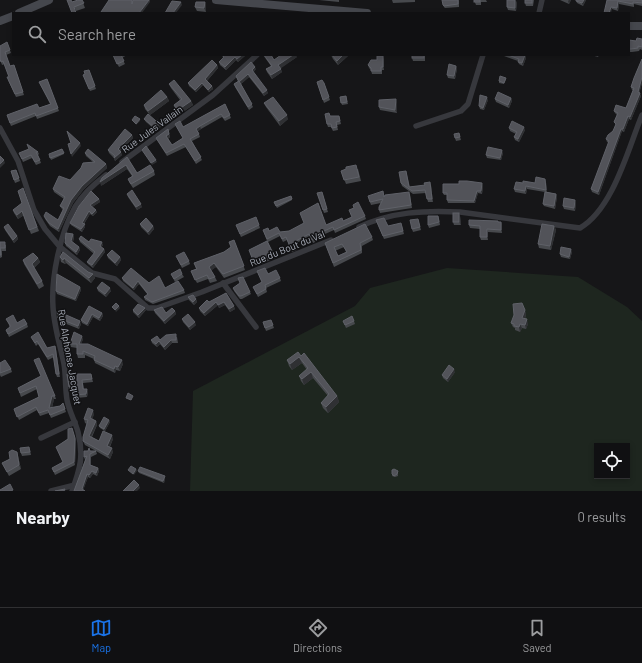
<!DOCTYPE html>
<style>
body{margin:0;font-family:Barlow,sans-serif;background:#19191b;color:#f1f3f6}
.controls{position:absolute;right:12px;bottom:12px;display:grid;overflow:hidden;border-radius:0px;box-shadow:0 2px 6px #0003}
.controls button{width:36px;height:36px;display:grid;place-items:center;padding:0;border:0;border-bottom:1px solid #303032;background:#101012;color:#f1f3f6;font:20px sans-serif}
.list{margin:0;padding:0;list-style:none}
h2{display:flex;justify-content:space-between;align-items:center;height:52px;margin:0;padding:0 16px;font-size:17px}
h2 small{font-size:13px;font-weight:400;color:#9c9d9f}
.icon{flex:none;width:22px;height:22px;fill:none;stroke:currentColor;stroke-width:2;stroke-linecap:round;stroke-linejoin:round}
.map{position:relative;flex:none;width:642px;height:491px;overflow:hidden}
.search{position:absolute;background:#101012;box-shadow:0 2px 6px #0003;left:12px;right:12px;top:12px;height:44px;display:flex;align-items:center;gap:10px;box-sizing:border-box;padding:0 14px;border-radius:0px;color:#9c9d9f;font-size:15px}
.sheet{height:116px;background:#101012}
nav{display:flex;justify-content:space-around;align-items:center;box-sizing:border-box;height:56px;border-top:1px solid #303032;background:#101012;font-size:11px;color:#9c9d9f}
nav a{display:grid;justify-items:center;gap:2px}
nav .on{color:#1a73e8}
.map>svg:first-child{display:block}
.green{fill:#1e261f;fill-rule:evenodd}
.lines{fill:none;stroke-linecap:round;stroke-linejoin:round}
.minor{stroke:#37383d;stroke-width:5.5}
.secondary{stroke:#45474d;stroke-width:8}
.wall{fill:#47494d;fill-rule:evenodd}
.shaded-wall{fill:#2f3033}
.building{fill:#525359;stroke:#5f6168;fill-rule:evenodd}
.labels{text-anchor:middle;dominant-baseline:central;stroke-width:3;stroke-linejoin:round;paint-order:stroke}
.street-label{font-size:10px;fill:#a8adb8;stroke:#111113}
</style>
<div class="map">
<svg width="642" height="491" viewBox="0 0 642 491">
<rect width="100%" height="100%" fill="#161618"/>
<path class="green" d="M447,268L578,277L627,307L642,321V491H190L193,391L355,306L370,288ZM597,446H627V476H597Z"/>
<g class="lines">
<g class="minor">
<polyline points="539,13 542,0"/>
<polyline points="416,126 461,111 468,104 483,55"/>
<polyline points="0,128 18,161 34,210 45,229 60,247 92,273 115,279 148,308 157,308 202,292 331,240"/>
<polyline points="122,162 213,95 257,55"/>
<path d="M359,227C391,212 424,210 460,212L580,228C613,209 628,149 642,115"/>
<polyline points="223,283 256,327"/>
<polyline points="41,438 75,422"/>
<polyline points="51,491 75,485"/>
<path d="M72,491C80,469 84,456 78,432C75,421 69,411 67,400C65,388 66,376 64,364C60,345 54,326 53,307C51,278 60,233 75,207C83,194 94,184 106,175"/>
</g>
<g class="secondary">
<polyline points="216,0 367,13"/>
<polyline points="19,13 49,0"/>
<polyline points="0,21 13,16"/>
<polyline points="629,26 642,26"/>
</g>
</g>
<g class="wall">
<polygon points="82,0 85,8 76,11 72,2"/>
<polygon points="319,0 339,0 339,2"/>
<polygon points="392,0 415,0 415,2 393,3"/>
<polygon points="459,0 459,7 445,8 444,7 443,5"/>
<polygon points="474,0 486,0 487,2 481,2 481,5 476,5"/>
<polygon points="525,0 534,0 533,6 526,6 525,3"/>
<polygon points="560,0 571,0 569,4"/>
<polygon points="576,0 586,0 583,6 577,3"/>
<polygon points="607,0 642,0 642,6 634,4 634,7 619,4 618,11 612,9"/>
<polygon points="205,2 206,7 206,12 197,11 195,7"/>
<polygon points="517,2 516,11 508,10 507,7"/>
<polygon points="642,39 642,50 640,49 639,51 632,52 629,52 629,40 636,41"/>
<polygon points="7,42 11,53 6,55 10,66 14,65 24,95 16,97 8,80 9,77 5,64 2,65 0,59"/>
<polygon points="113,55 127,55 122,58 125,64 119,67"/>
<polygon points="222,55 246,55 238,62 236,60 226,70 220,65 219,62 223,58"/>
<polygon points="263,55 271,55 274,60 297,57 280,68 282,72 272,79 267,72 266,69 271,66"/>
<polygon points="331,55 349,55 338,65 333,59"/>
<polygon points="425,55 425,61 413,61 412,58"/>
<polygon points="504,55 525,55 526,58 523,66 519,64 518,61 504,56"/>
<polygon points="591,55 599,55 598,57"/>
<polygon points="384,59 384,70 382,70 382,74 372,74 371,70 369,68 368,65 377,60"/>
<polygon points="642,59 642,83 639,93 641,96 631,120 629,119 624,132 622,131 599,195 592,192 591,189 609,143 607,142 606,139 613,131 616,125 614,122 617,115 615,113 614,111 626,108 633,90 632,90 631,87"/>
<polygon points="217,65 218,68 207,81 212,86 213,89 209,92 203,85 196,92 189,86 188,83"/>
<polygon points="456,66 457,69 455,79 448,78 447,75"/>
<polygon points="256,69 253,72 268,93 264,96 249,77 241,84 253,107 249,110 235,87 234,84 238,81 236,76"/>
<polygon points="89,70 96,89 90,91 83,75 85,74"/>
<polygon points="47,79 59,111 37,119 36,116 11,126 7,115 39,108 50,104 39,82"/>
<polygon points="506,79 504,84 499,83 499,81"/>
<polygon points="317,82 324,83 330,100 324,103"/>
<polygon points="169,84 191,101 193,105 177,116 175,114 173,110 175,108 174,105 180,100 171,88"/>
<polygon points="346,96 348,104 342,105 340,97"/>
<polygon points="167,97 169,101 150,115 145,109 144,105"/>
<polygon points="511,98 512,101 509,108 496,102 495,99"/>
<polygon points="488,100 484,110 480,109 479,106"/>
<polygon points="397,102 397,113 380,110 379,107"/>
<polygon points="264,103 288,119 280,126 266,107"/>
<polygon points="225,104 231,118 225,121 222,117 201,129 198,131 200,137 192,141 202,160 196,164 186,147 167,156 157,140 156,138 168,129 170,137 168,139 172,145 183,138 175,124 183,127"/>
<polygon points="331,116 339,116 341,124 337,125 338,130 333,131 331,127 328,127 327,124"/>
<polygon points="144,119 156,121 162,126 152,133 153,128 146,122"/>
<polygon points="509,128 525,130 519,142 515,140 514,137 516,134 510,131"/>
<polygon points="459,133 461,140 456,141 455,138"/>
<polygon points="132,135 133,138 120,151 122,155 115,161 114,158 109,153 108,150"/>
<polygon points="62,149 64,154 51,160 49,154"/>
<polygon points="38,152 39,154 38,155 41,163 36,165 32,158 23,162 19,153"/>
<polygon points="85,153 106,164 107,168 84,189 73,203 59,232 50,226 45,219 44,216 58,220 63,210 62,209 60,206 64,199 54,192 53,189 70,180 93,162 86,156"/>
<polygon points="503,153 501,160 487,158 486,155"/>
<polygon points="127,157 137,173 154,171 155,175 133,188 129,182 128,179 132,176 127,169 101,186"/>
<polygon points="346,169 358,169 361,181 346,184 341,171"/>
<polygon points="16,170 20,181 15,183 11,171"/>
<polygon points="406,171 410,187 431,185 433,202 428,202 426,193 413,194 402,186 401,183"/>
<polygon points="545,179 546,182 547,192 556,194 557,197 555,209 544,206 543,204 545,192 527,189 526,194 515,192 514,189 523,183 535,183"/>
<polygon points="483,186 482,194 478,193 475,203 448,203 447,200 447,195 444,195 443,193"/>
<polygon points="23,188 39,231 31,234 24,215 18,219 14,213 13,210 22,203"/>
<polygon points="322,192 328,212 324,213 317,193"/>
<polygon points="127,194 142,207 137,210 128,197"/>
<polygon points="410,194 412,208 380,213 379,210 381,203 371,205 370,202 384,197"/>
<polygon points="291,196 292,200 277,208 274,202"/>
<polygon points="99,199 100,202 92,207 97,212 93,216 90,214 84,224 85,227 82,232 71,225 70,223"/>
<polygon points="576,203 575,211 564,209 563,206"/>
<polygon points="365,216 366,219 335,233 334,230 316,238 317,241 313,243 310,236 295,244 297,250 292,252 287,240 283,242 280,236 268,242 275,258 256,266 249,250 267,241 263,230 280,232 289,231 326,225"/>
<polygon points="438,216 439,219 440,225 429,228 428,225"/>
<polygon points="460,216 461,225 454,225 453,222"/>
<polygon points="418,219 421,230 413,232 412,229"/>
<polygon points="376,220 388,226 402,226 404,234 384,239"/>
<polygon points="498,221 498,222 501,222 502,225 502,233 488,232 488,240 481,240 480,237 480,229 470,228 469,225"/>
<polygon points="140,224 153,226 154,229 149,235 141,227"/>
<polygon points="236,225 259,225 260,228 241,237"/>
<polygon points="554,226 556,230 551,250 539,248 538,244"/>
<polygon points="4,227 17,236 18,239 14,243 5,230"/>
<polygon points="73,234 74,237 73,242 79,247 80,250 77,255 66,246 65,243"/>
<path d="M372,237L373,240L362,246V253L334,267L325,243ZM344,247L346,252L338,256L335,251Z"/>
<polygon points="79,239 103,245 101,247 104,249 105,252 93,268 88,264 87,262 94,254 80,242"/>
<polygon points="234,240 245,270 224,278 216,267 211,270 215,277 217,281 210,283 208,279 197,283 191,271 196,269 194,263 224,252 231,247"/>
<polygon points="0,242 6,245 6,251 2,251 2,257 0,258"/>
<polygon points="63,252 88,272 93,274 95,278 91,283 66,263 65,264 61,262 60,257"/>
<polygon points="572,252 570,259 561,257 560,254"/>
<polygon points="107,255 120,257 121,260 117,266 108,258"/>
<polygon points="176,256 189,261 190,264 182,268"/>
<polygon points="38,258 40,262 34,268 42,281 44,286 39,289 24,264 23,260"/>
<polygon points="257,271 280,278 281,281 266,288 267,292 258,297 253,287 262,282"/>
<polygon points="171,274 182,274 184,277 175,282"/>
<polygon points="122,278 165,288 184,290 185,293 153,304 145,300 144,297 148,295 139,284 134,290 123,281"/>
<polygon points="240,283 250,292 251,294 242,299 240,299 234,291 233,288"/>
<polygon points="80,287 81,290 76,301 57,294 56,291"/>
<polygon points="97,288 111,291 106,297 98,291"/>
<polygon points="226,293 235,309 230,312 225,305 219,308 218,305 205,316 200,311 199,308"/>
<polygon points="188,297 196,299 197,302 194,305 189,300"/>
<polygon points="522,303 526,314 525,319 528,324 526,329 522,328 520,332 515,330 515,328 513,327 511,323"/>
<polygon points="89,306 102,313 103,316 100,321 93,317 88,326 82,323 81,320"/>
<polygon points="133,310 146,310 139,318 133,312"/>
<polygon points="154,310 166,313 175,311 176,314 165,324 155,313"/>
<polygon points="58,318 81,324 79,329 59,321"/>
<polygon points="6,319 17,323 27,324 28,327 9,337 6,330 10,327"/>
<polygon points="182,319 196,325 190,330 183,322"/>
<polygon points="271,320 274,328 266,331 265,328"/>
<polygon points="343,321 354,321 355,324 346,328"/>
<polygon points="65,332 70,356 66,357 65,354"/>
<polygon points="31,337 47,348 55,346 56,349 60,377 57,377 56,374 54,357 48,360 38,344 36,346"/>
<polygon points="177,337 178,343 172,343 165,350 160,344 157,347 152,343 151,340 160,340"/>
<polygon points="83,339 81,344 123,364 120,371 116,370 115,373 95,363 94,359 85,355 85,358 78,358 77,354 77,348 71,347 70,344"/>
<polygon points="301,356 337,396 339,402 328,413 323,408 321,403 328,396 313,378 304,385 301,381 299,376 307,370 302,363 292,370 289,366 287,360"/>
<polygon points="0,363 11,369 12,372 1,377 0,375"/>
<polygon points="455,372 448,382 443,378 442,375"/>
<polygon points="91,374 93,382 83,383 84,389 88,392 87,397 76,398 75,395 76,389 70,390 69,387 74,377 75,381 77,381"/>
<polygon points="41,376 55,396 56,399 54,399 52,408 60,406 63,403 66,412 51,418 49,413 40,416 37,410 19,420 14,409 39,397 37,389 21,397 18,388"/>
<polygon points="94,414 92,419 96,421 97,425 92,437 99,441 113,439 110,447 113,452 110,459 96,451 97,454 91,457 91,465 98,468 99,471 97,476 93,474 90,478 88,477 83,490 74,491 85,460 84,457 90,451 96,451 85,445 83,441 87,424 85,423 84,419"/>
<polygon points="110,422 105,431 100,428 99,426"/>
<polygon points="72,428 76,441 75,465 55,475 52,468 63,462 56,447 68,439"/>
<polygon points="30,450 31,455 22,456 21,453"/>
<polygon points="17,452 18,456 21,469 9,476 2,463 10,459"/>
<polygon points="138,471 165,479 164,483 139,473"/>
<polygon points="398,472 398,476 395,477 392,476 392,474"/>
</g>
<g class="shaded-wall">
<polygon points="149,0 150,0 150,2 142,13 139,13"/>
<polygon points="515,0 517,2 516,11 515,8"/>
<polygon points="569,0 571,0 569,4 568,1"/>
<polygon points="584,0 586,0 583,6 582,3"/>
<polygon points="618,1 619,4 618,11 617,8"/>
<polygon points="181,2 182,5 176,13 173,13"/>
<polygon points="205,2 206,7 206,12 204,8"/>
<polygon points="611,7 612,9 611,13 609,13"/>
<polygon points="242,55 246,55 238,62 237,59"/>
<polygon points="293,55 296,55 297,57 280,69 278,65"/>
<polygon points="343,55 349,55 338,65 337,61"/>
<polygon points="525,55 526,58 523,66 522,63"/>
<polygon points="383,56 384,59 384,70 383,67"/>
<polygon points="235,57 236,60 226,70 225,67"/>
<polygon points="217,65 218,68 206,82 205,79"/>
<polygon points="456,66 457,69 455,79 454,76"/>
<polygon points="255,67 256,69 253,73 252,70"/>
<polygon points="281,69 282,72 272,79 271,75"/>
<polygon points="248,74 249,77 240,85 239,82"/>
<polygon points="642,77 642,83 639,95 640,93 641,96 631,120 630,117"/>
<polygon points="202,83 203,85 196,92 195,90"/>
<polygon points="212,86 213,89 209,92 208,90"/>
<polygon points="267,90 268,93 264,96 263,93"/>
<polygon points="167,97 169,101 150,115 148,111"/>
<polygon points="487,97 488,100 484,110 483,108"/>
<polygon points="511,98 512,101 509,108 508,105"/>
<polygon points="396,99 397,102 397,113 395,110"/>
<polygon points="191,101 193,105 177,116 175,112"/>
<polygon points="287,115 288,119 280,126 279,121"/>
<polygon points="628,116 629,119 624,132 623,129"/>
<polygon points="140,119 140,121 136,125 136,124"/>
<polygon points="161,123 162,126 152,133 151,130"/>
<polygon points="200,126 201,129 197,132 196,129"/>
<polygon points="524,127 525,130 519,142 518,139"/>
<polygon points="621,129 622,131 599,195 598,192"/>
<polygon points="169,134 170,137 167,139 166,136"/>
<polygon points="132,135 133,138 119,152 118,149"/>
<polygon points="80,143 81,146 72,157 71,154"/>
<polygon points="502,150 503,153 501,160 500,158"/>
<polygon points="121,152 122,155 115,161 114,158"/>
<polygon points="4,160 5,163 0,168 0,164"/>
<polygon points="156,160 157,162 152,165 151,163"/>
<polygon points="106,164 107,168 84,189 73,203 59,232 58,229 71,200 82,186"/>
<polygon points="126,165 127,169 101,186 100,182"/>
<polygon points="545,179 546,182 547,193 546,190"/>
<polygon points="430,182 431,185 433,202 432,199"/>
<polygon points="482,183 483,186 482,194 481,191"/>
<polygon points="526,186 527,189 526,194 525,191"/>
<polygon points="477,191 478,193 475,203 474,201"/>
<polygon points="556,194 557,197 555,209 554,206"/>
<polygon points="99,199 100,202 91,208 90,205"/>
<polygon points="575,200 576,203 575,211 574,208"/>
<polygon points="141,204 142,207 137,210 136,207"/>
<polygon points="96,210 97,212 93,216 92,214"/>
<polygon points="22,211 24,215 18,219 17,215"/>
<polygon points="89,211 90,214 83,225 82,223"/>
<polygon points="459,213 460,216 461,225 459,222"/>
<polygon points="501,222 502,225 502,233 501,230"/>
<polygon points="85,224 85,227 82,232 81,229"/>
<polygon points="153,226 154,229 149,235 148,232"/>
<polygon points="554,226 556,230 551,250 550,246"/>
<polygon points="487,229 488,232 488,240 487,237"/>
<polygon points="73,234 74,237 72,244 71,241"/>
<polygon points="17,236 18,239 14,243 13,240"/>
<polygon points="102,242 103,245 101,248 100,246"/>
<polygon points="79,247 80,250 77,255 76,252"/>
<polygon points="104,249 105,252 93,268 92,265"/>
<polygon points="571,249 572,252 570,259 569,257"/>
<polygon points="120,257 121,260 117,266 115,263"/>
<polygon points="38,258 40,262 33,268 32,264"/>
<polygon points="64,258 66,263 65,264 63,260"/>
<polygon points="214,263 216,267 211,271 209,267"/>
<polygon points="93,274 95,278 91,283 89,278"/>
<polygon points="138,281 139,284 134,290 133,288"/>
<polygon points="80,287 81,290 76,301 75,299"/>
<polygon points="110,288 111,291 106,297 105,294"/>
<polygon points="196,299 197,302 194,305 193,302"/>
<polygon points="216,302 218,305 205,316 204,313"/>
<polygon points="224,302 225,305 219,308 218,305"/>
<polygon points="119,306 120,308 116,312 115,310"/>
<polygon points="234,306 235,309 230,312 229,309"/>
<polygon points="145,308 146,310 139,318 138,315"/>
<polygon points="525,310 526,314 524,322 522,318"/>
<polygon points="175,311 176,314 165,324 164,321"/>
<polygon points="102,313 103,316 100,321 99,318"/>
<polygon points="92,314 93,317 88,326 87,324"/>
<polygon points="527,319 528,324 526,329 525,325"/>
<polygon points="80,321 81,324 79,329 78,326"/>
<polygon points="195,322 196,325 190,330 189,327"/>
<polygon points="520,324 522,328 520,332 519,327"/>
<polygon points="82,336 83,339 80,348 79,344"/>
<polygon points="171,340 172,343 165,350 164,347"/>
<polygon points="159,341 160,344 157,347 156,344"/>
<polygon points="55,346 56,349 60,377 59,374"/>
<polygon points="299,357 302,363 292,370 290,364"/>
<polygon points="122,360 123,364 120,371 118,367"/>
<polygon points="115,366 116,370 115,373 114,369"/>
<polygon points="454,369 455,372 448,382 447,379"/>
<polygon points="311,372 313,378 304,385 302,379"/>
<polygon points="87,389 88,392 87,397 86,394"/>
<polygon points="52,396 54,399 51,412 49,408"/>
<polygon points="337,396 339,402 328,413 326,407"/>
<polygon points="93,410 94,414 92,421 90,418"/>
<polygon points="109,420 110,422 105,431 104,429"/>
<polygon points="96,421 97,425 90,439 89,436"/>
<polygon points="72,428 76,441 75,465 74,462"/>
<polygon points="112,435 113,439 108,450 107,446"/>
<polygon points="112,448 113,452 110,459 108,455"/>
<polygon points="17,452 18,456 21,469 19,465"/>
<polygon points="90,454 91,457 91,467 90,465"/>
<polygon points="98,468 99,471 97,476 96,473"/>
<polygon points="136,469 137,471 134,475 133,474"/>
<polygon points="92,471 93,474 90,478 89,475"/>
<polygon points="87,474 88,477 83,491 82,489"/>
<polygon points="165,476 165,479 164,483 163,481"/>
<polygon points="139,485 140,488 137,491 133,491"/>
</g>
<g class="building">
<polygon points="67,0 71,0 72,2 78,0 82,0 84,3 74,7 76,13 72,13"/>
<polygon points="109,0 132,0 132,4 133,0 149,0 139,13 107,13 106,12 105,13 103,13 101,12"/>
<polygon points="442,0 458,0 458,4 444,6 443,5"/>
<rect x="474" y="0" width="6" height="2"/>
<polygon points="507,0 515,0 515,8 507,7"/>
<rect x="525" y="0" width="7" height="3"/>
<polygon points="576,0 584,0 582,3 576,1"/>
<polygon points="607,0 642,0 642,3 633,2 633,4 618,1 617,8 611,7 609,13 604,13"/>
<polygon points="172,1 181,2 173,13 165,13"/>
<polygon points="196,2 205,2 204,8 195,7"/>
<polygon points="637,38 642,39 642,47 638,46 638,48 631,49 629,49 629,40 636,41"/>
<polygon points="7,42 10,50 5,52 10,66 14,65 23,92 15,94 7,77 9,77 3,61 1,62 0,59 0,46"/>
<polygon points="113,55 121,55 124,61 117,64"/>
<polygon points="222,55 242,55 237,59 235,57 225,67 219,62 224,57"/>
<polygon points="264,55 271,55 274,60 281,55 293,55 278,65 281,69 271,75 266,69 272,66"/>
<polygon points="332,55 343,55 337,61"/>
<rect x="412" y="55" width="12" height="3"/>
<polygon points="508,55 525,55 522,63 518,62 519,59"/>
<polygon points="377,56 383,56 383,67 381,67 381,71 371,71 371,68 368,65 371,60 377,60"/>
<polygon points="642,59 642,77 638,92 640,93 630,117 628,116 623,129 621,129 598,192 591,189 609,141 606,139 608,135 613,131 616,124 614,122 618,113 614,111 616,105 626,108 634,88 631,87 634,78"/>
<polygon points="212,60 217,65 205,79 212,86 208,90 202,83 195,90 188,83"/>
<polygon points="251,62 255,67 252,70 267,90 263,93 248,74 239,82 236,76"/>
<polygon points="449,64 456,66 454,76 447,75"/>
<polygon points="89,70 95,86 89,89 83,75 85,74 84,71"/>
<polygon points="500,76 506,78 504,83 499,81"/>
<polygon points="47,79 58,108 36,116 35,113 10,123 7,115 37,104 39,108 51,104 39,82"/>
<polygon points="174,80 191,101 175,112 173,110 176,108 174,105 182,99 169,84"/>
<polygon points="322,80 324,83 329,97 323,100 317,82"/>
<polygon points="239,81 252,104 248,107 234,84"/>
<polygon points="161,90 167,97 148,111 144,105"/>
<polygon points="498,92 511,98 508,105 495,99"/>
<polygon points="480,95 487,97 483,108 479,106"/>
<polygon points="346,96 347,102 341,103 340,97"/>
<polygon points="273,97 287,115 279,121 264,103"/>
<polygon points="396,99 395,110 379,107 379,100"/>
<polygon points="225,104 230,115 224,118 221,114 200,126 196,129 199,134 190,139 201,157 195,161 184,144 166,153 156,138 168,129 169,134 166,136 172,145 183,138 175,124 180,121 183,127"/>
<polygon points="329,113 330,116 339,116 340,121 336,122 337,127 332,128 331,124 327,124 325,114"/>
<polygon points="148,114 156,121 157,120 161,123 151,130 154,127 144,119"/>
<polygon points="135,116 140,119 136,124 132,120"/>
<polygon points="512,121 524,127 518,139 514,137 517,132 509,128"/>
<polygon points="125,129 132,135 118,149 121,152 114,158 115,156 108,150"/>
<polygon points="67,131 80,143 71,154 68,144 71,143"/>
<polygon points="459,133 460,137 455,138 454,134"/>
<polygon points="27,144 38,152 36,152 40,160 35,162 31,155 22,159 19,153 29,149"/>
<polygon points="146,146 156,160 151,163 142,150"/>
<polygon points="488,147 502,150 500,158 486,155"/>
<polygon points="62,149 64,153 50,158 49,154"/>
<polygon points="88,149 106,164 82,186 71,200 58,229 49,223 44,216 46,212 58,220 64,208 60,206 65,197 53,189 59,176 70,180 81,168 83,163 95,162 85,153"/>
<polygon points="0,156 4,160 0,164"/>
<polygon points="127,157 137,173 150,165 154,171 131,184 128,179 133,176 126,165 100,182 102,178"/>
<polygon points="356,165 359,177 344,180 341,171 346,169 346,167"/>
<polygon points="16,170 19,178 14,180 11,171"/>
<polygon points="406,171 409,187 425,185 424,183 430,182 432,199 427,199 425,190 412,191 401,183 399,172"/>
<polygon points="536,177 545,179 546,190 526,186 525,191 514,189 516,182 523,183 523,181 535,183"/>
<polygon points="459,181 467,181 482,183 481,191 477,191 474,201 447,200 447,193 443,193 443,184 459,184"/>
<polygon points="23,188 37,227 29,230 22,211 17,215 13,210 22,203 18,191"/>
<polygon points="132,190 141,204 136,207 127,194"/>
<polygon points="91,191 99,199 90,205 96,210 92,214 89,211 82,223 85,224 81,229 70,223 79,206"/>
<polygon points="383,191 384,197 385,195 409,192 411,205 379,210 379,207 383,199 370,202 368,196"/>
<polygon points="322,192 327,209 323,210 317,193"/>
<polygon points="545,192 556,194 554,206 543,204"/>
<polygon points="291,196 292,199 276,206 274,202"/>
<polygon points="564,198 575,200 574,208 563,206"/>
<polygon points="358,202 365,216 334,230 333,227 315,235 316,238 312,240 309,234 294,242 296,247 291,249 286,237 282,239 279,233 267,239 263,230 268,228 269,231 277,227 280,232 289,231 304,223 300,213 318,203 326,225 342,218 343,221 352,217 349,210 354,208 353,205"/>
<rect x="453" y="213" width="6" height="9"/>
<polygon points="428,216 438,216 439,222 428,225"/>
<polygon points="256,217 259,225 240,234 236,225"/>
<polygon points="146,218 153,226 148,232 140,224"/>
<polygon points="384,218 388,226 401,223 403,231 383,236 376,220"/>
<polygon points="418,219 420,227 412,229 410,220"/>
<polygon points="469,220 498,221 498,222 501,222 501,230 487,229 487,237 480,237 480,226 469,225"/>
<polygon points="8,224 17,236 13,240 4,227"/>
<path d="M365,224L372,237L360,243L361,250L333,263L325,243ZM342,244L347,252L338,256L334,247Z"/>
<polygon points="542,224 554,226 550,246 538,244"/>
<polygon points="66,233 73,234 71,241 79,247 76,252 65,243"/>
<polygon points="81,236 89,242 91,239 102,242 100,246 104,249 92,265 87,262 95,252 79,239"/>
<polygon points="234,240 244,266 223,274 214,263 209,267 215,277 209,279 207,275 195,280 191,271 197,269 194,263 224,252 231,247 229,242"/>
<polygon points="267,241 274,255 254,263 249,250"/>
<polygon points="0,242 5,242 5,248 0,248 1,255 0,255"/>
<polygon points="561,247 571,249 569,257 560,254"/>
<polygon points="112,250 120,257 115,263 107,255"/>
<polygon points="63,252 88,272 93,274 89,278 64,258 63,260 60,257"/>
<polygon points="184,252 189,261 181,265 176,256"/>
<polygon points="33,253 38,258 32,264 42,281 37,284 23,260"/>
<polygon points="131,268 149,283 159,276 165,288 178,281 184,290 152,302 144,297 148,294 138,281 133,288 122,278"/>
<polygon points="265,268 268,274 276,270 280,278 265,285 266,289 257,294 253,287 262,282 257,271"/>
<polygon points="180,269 182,274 174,279 171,274"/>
<polygon points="57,274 80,287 75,299 56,291"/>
<polygon points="243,277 250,292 241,296 239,296 233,288 240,283 238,278"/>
<polygon points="102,282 110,288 105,294 97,288"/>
<polygon points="226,293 234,306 229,309 224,302 218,305 216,302 204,313 199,308 207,300 209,302"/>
<polygon points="193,295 196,299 193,302 188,297"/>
<polygon points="116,303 119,306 115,310 112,307"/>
<polygon points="522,303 525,310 522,318 527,319 525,325 520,324 519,327 514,326 514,324 511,323 514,315 513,304"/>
<polygon points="138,304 145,308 138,315 133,310"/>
<polygon points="89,306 102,313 99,318 92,314 87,324 81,320"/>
<polygon points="162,307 166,313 172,308 175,311 164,321 154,310"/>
<polygon points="57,311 80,321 78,326 58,318"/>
<polygon points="188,314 195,322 189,327 182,319"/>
<polygon points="13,315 17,323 24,319 27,324 8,334 6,330 10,327 10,325 6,319"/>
<polygon points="352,316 354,321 345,325 343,321"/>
<polygon points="271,320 273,325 265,328 263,322"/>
<polygon points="38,332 47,348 55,346 59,374 56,374 53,354 47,357 37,341 35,343 31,337"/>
<polygon points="65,332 69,353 65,354 61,333"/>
<polygon points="74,332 82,336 79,344 88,344 122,360 118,367 115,366 114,369 94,360 95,356 83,351 83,354 77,354 77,344 70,344"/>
<polygon points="176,334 176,340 171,340 164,347 159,341 156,344 151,340 157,336 160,340 166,335"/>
<polygon points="298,352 301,356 304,353 337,396 326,407 321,403 329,394 311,372 302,379 299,376 308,368 299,357 290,364 287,360"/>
<polygon points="39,358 55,396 52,396 49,408 60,406 63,403 65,409 50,415 48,410 39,413 36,407 17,417 14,409 39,397 36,386 20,393 18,388 41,376 34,360"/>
<polygon points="5,360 11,369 0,373 0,363"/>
<polygon points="449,365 454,369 447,379 442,375"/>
<polygon points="67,374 73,374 74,381 77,381 77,374 91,374 92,379 82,380 83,389 87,389 86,394 75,395 76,386 69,387"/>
<polygon points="128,393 133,396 131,400 126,398"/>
<polygon points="88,408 93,410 90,418 96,421 89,436 99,441 103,431 112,435 107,446 112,448 108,455 83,441 83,437 88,420 84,419"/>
<polygon points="104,417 109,420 104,429 99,426"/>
<polygon points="72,428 75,438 74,462 54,472 52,468 63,462 56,447 68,439 68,429"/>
<polygon points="29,447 30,452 21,453 20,448"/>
<polygon points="89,448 90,451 96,451 90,454 90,465 98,468 96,473 92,471 89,475 87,474 82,489 85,491 74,491 87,456 84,457 84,451 88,451"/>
<polygon points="12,450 17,452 19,465 7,472 2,463 10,459 9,452"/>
<polygon points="131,466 136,469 133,474 128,470"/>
<polygon points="140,467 165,476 163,481 138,471"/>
<polygon points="394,469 398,471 397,474 394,476 392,474 392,470"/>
<polygon points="134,480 139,485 133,491 123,491"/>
<polygon points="10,484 13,490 11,491 0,491 0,490"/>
<polygon points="65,489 64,491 55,491"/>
</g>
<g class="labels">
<g class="street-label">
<text transform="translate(152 129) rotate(-36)">Rue Jules Vallain</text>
<text transform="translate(287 248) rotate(-22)">Rue du Bout du Val</text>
<text transform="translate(70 357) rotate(80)">Rue Alphonse Jacquet</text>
</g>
</g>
</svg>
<div class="controls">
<button><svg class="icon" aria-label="locate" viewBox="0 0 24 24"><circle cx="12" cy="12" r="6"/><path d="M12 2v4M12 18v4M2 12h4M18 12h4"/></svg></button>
</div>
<div class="search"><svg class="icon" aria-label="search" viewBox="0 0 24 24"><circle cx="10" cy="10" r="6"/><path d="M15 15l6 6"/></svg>Search here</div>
</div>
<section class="sheet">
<h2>Nearby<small>0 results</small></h2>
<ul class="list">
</ul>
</section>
<nav>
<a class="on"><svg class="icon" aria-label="map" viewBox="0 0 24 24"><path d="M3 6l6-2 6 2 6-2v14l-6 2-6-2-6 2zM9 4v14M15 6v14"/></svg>Map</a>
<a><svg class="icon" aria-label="directions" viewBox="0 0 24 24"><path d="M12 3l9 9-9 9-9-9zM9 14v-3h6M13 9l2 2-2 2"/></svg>Directions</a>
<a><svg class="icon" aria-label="saved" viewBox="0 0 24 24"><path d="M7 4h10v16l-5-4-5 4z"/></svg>Saved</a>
</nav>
